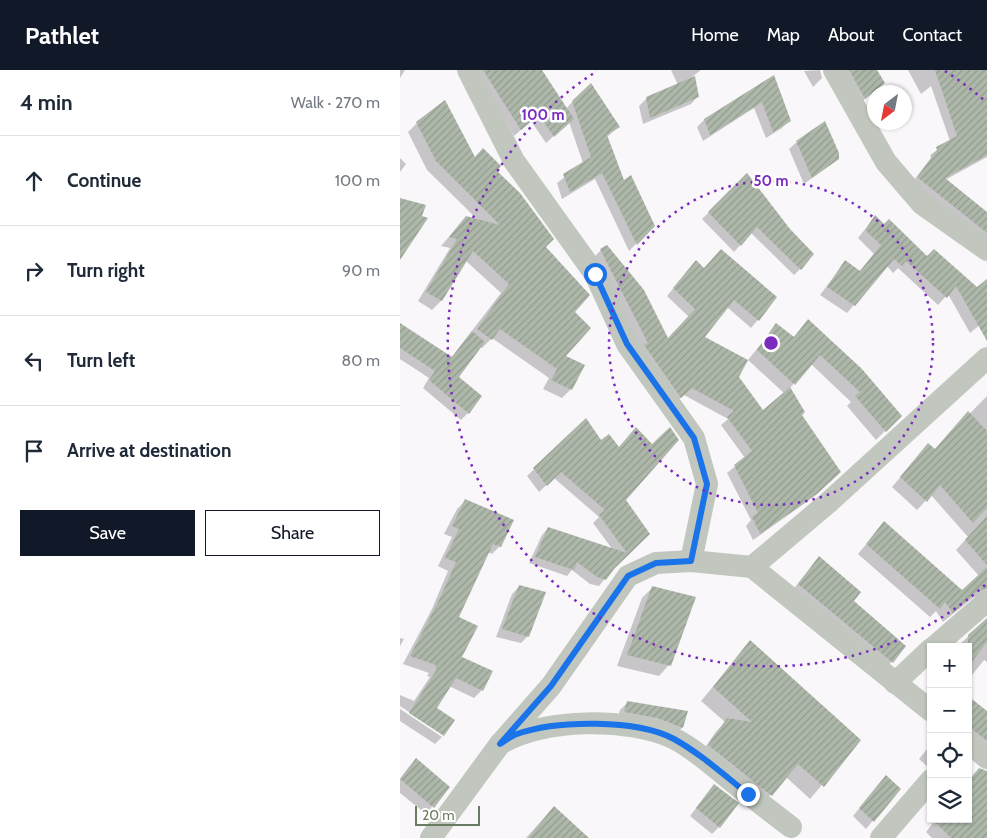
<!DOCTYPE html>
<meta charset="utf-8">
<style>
body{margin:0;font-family:Cabin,sans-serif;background:#f6f6f7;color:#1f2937}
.controls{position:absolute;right:15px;bottom:15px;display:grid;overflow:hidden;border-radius:0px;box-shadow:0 1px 4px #0004}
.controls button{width:45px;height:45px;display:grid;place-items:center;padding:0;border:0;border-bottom:1px solid #e0e1e3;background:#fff;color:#1f2937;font:25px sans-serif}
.compass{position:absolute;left:467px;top:15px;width:45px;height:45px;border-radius:50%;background:#fff;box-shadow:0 1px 4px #0004;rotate:212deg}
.scale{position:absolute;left:15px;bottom:12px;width:65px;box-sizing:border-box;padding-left:5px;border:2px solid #697b61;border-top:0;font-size:14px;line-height:18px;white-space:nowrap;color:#697b61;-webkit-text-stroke:4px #fff;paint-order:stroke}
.stop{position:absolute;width:15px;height:15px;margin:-11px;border:4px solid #1a73e8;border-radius:50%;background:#fff}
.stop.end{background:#1a73e8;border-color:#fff;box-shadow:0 1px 5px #0008}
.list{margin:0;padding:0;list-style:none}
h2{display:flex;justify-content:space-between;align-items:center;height:65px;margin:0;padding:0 20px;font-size:21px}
h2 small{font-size:16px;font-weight:400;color:#747a83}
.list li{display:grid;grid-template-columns:32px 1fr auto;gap:15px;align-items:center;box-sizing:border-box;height:90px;padding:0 20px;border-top:1px solid #e0e1e3}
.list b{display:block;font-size:19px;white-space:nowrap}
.list em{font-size:16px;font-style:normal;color:#747a83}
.actions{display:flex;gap:10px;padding:15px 20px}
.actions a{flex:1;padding:11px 0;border:1px solid #111827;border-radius:0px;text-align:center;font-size:18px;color:#111827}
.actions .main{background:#111827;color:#fff}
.icon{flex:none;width:28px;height:28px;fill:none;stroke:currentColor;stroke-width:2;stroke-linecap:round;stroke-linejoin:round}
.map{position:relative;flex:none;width:587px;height:768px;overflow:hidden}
header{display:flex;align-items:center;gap:30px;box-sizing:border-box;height:70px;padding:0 25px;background:#111827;color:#fff}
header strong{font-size:24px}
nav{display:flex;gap:28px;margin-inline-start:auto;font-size:18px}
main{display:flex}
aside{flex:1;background:#fff}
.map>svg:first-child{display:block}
.shadow{fill:#0003}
.building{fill:url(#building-hatch)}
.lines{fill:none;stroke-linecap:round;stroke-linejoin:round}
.minor{stroke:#c1c7be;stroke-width:22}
.route{stroke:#1a73e8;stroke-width:6}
.ring{fill:none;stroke:#7b2cbf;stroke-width:2.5;stroke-dasharray:2.5 5}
.centre{fill:#7b2cbf;stroke:#fff;stroke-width:2.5}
.ring-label{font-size:15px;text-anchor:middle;font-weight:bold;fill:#7b2cbf;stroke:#fff;stroke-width:5;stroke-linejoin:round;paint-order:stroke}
</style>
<header>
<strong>Pathlet</strong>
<nav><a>Home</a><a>Map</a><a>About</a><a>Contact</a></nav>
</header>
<main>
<aside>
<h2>4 min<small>Walk · 270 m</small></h2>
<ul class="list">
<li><svg class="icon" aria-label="ahead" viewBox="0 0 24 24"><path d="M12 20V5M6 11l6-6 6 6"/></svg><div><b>Continue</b></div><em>100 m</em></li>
<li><svg class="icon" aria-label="right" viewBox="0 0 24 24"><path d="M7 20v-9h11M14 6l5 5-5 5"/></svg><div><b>Turn right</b></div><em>90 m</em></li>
<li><svg class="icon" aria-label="left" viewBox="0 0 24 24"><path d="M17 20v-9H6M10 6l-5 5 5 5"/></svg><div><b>Turn left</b></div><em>80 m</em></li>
<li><svg class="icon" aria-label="arrive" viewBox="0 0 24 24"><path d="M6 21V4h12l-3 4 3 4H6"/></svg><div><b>Arrive at destination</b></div></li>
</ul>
<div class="actions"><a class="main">Save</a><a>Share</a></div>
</aside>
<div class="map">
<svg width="587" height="768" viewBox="0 0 587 768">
<defs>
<pattern id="building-hatch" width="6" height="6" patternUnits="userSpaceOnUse" patternTransform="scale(1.25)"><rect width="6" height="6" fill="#aeb8aa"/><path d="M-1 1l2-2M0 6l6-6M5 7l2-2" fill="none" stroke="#929b8e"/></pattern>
</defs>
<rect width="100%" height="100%" fill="#f9f7f9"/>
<g class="shadow">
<polygon points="0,0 5,0 0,8"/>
<polygon points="78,0 141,0 166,39 172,32 219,56 207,67 223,112 254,156 229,181 195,109 162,129 157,113 183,93 169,52 146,73 131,51 114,66"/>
<polygon points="271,0 301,0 288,10 298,26 291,34 243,54 239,36 247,28 278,15"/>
<polygon points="420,0 422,8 413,17 404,1"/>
<polygon points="437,0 476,0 483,13 458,35"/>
<polygon points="508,0 585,0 587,6 587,87 545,110 587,144 587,176 511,114 531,88 530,85 550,71 531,16 521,24"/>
<polygon points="373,6 390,50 382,58 366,68 354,38 303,71 297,57 304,50"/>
<polygon points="17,53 95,101 145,177 174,242 164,286 171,319 162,328 143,319 149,308 92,268 82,278 80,277 57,307 68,343 61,350 23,318 29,308 0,289 0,258 51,288 101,223 66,191 41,231 32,240 18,231 50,178 41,176 66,147 78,150 27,100 8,62"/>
<polygon points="397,72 438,89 404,114 389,79"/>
<polygon points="0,88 6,94 0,102"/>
<polygon points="347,105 389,160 400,199 394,205 351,163 334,182 302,149"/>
<polygon points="475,147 527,188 577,219 587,221 587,249 570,263 548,224 538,235 498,198 493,203 487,196 447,243 420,225 445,192 459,202 474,184 458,168"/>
<polygon points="201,180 267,270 289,247 267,226 289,199 304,200 376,228 351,258 327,237 303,267 338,307 363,342 384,323 348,290 376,255 393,268 408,251 500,346 476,370 447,336 451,332 411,294 389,319 432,410 408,431 353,470 346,456 351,450 327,403 345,388 321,355 328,349 284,325 274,334 238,284 194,187"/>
<polygon points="587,326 587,531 582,528 574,527 543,552 536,541 530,547 458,484 484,453 562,521 579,506 556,480 568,467 531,425 517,440 492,417 528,375 534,380"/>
<polygon points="186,350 224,430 248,464 213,499 199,516 190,514 172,500 167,506 129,493 142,465 148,458 213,480 193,453 199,447 154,408 139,422 127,406"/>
<polygon points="65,431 100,476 92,484 88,482 57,548 60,587 82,620 74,628 49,616 36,638 44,665 0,636 0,625 14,631 30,607 27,606 29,603 3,594 32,539 48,501 38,496 52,467 44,464 57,439"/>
<polygon points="419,487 452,531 504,576 485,600 391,522"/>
<polygon points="119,517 128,566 121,573 96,567 112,524"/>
<polygon points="252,518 269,595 259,606 217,596 242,528"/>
<polygon points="587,549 587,592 584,590 568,610 568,577 559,575"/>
<polygon points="0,568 4,569 0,576"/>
<polygon points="350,572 460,670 410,729 386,707 359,738 297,689 315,663 325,652 301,631"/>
<polygon points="568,627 587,643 587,688 568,673"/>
<polygon points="228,632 286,642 282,658 274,665 217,649 220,640"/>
<polygon points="0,639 42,667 35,674 0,651"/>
<polygon points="531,674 531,698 530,699 519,689"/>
<polygon points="9,697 48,717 26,744 0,723 0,709"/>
<polygon points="579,700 587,701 587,768 532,768 526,762 536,749 568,749"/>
<polygon points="479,714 499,719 466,759 453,746"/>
<polygon points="314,715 319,757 312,764 290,746"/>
<polygon points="154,737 183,768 126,768"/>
</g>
<g class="building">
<polygon points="83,0 142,0 174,49 154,67 139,45 121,60"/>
<polygon points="449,0 477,0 485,13 465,29"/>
<polygon points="535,0 587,0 587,85 545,108 587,142 587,163 517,107 537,80 536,77 557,66"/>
<polygon points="374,5 391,51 373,62 362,32 310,65 304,49"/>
<polygon points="295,6 299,27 250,48 246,27"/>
<polygon points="191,13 220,57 207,65 224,110 231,105 255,156 237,175 202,103 170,122 163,104 191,87 172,31"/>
<polygon points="45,30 75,87 83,78 101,96 97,101 120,123 154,169 146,177 190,225 175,242 191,258 166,286 185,295 172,320 151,310 157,299 100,259 92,270 77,259 109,214 73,181 42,231 26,222 57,169 49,167 66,146 100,155 36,91 16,52"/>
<polygon points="425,51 439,83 439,89 412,108 396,71"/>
<polygon points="347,103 390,159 414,184 401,200 357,157 341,176 308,142"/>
<polygon points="0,128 26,135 22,146 28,148 0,190"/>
<polygon points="475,145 484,154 489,149 527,186 534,179 577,217 587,209 587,271 556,216 547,228 506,191 502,196 494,189 455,236 427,217 445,190 460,201 481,175 465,160"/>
<polygon points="207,175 244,220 268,268 295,239 273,218 296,190 304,198 321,179 377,227 359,251 334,230 305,267 348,290 339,307 363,340 390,317 405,342 402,345 441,402 417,424 360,464 352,447 358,443 334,395 352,381 327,347 334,341 292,318 281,328 244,275 248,273 200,179"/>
<polygon points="408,249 462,299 502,346 486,362 455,326 460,322 420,285 395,315 357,280 376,253 394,267"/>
<polygon points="0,253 52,287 72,261 85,272 59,307 82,326 69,344 29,310 35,301 0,278"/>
<polygon points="568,341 587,361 587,438 573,453 540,415 527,432 500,407 528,373 535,379"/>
<polygon points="186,348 201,370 209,364 219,377 236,357 252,374 270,357 279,370 226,430 250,464 214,499 206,510 197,507 177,492 174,500 135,487 148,457 227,483 199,445 205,440 161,402 147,416 133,398"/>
<polygon points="65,429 114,450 101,477 93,474 59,547 78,556 62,587 93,601 83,621 56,608 37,638 55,650 44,666 9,643 37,599 35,598 36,595 10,586 39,530 56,492 45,488 59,459 52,456"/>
<polygon points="587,446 587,495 565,470"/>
<polygon points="484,451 562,520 587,497 587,518 578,521 553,543 545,532 540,539 466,474"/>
<polygon points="419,486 461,522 454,531 506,576 493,593 398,514"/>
<polygon points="119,515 146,522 129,567 102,559"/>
<polygon points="252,516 296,527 271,596 227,585"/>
<polygon points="587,548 587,572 568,597 568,565"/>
<polygon points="350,570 461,670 424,717 398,694 372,726 308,675 327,648 352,652 313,617"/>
<polygon points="568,626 587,641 587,671 568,656"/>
<polygon points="227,631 288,641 283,658 257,648 224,642"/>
<polygon points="16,688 50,717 34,738 0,709"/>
<polygon points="579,698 587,701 587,768 551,768 532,749 568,749 568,711"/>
<polygon points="486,705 501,719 474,752 459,738"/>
<polygon points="314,714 339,733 320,758 296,738"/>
<polygon points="154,736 189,768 128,768"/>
</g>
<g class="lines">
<g class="minor">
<polyline points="68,0 114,91 195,204 227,274 294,368 307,414 291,491"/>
<polyline points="434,0 486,92 522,134 587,180"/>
<polyline points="352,497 531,641"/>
<polyline points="534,577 587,531"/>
<polyline points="495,613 531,579"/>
<polyline points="568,672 587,688"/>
<polyline points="100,674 151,616 228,506 256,493 291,491 352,497 429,432 587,288"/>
<path d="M31,768L100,674C143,648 228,647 273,668C293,678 311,694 328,708C349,725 370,741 391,757"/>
<polyline points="481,768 531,710"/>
</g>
</g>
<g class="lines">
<path class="route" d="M195,204L227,274L294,368L307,414L291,491L256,493L228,506L151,616L100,674C105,671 111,666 117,664C156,650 237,649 274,669C301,684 324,705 348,724"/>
</g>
<g class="ring">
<circle cx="371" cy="273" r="162"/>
<path d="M585 515A323 323 0 1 1 197 1M545 1A323 323 0 0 1 585 31"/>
</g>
<circle cx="371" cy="273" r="8" class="centre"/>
<g class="ring-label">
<text x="143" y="50">100 m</text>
<text x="371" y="116">50 m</text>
</g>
</svg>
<div class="controls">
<button>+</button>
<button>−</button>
<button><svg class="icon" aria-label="locate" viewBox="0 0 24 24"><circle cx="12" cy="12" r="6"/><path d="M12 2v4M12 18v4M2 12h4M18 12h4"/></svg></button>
<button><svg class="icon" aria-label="layers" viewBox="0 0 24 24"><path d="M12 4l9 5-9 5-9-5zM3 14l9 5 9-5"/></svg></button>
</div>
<svg class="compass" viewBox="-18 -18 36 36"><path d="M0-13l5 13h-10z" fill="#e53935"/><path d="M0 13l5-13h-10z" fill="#747a83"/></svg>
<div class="scale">20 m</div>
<div class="stop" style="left:195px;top:204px"></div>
<div class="stop end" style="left:348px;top:724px"></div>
</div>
</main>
